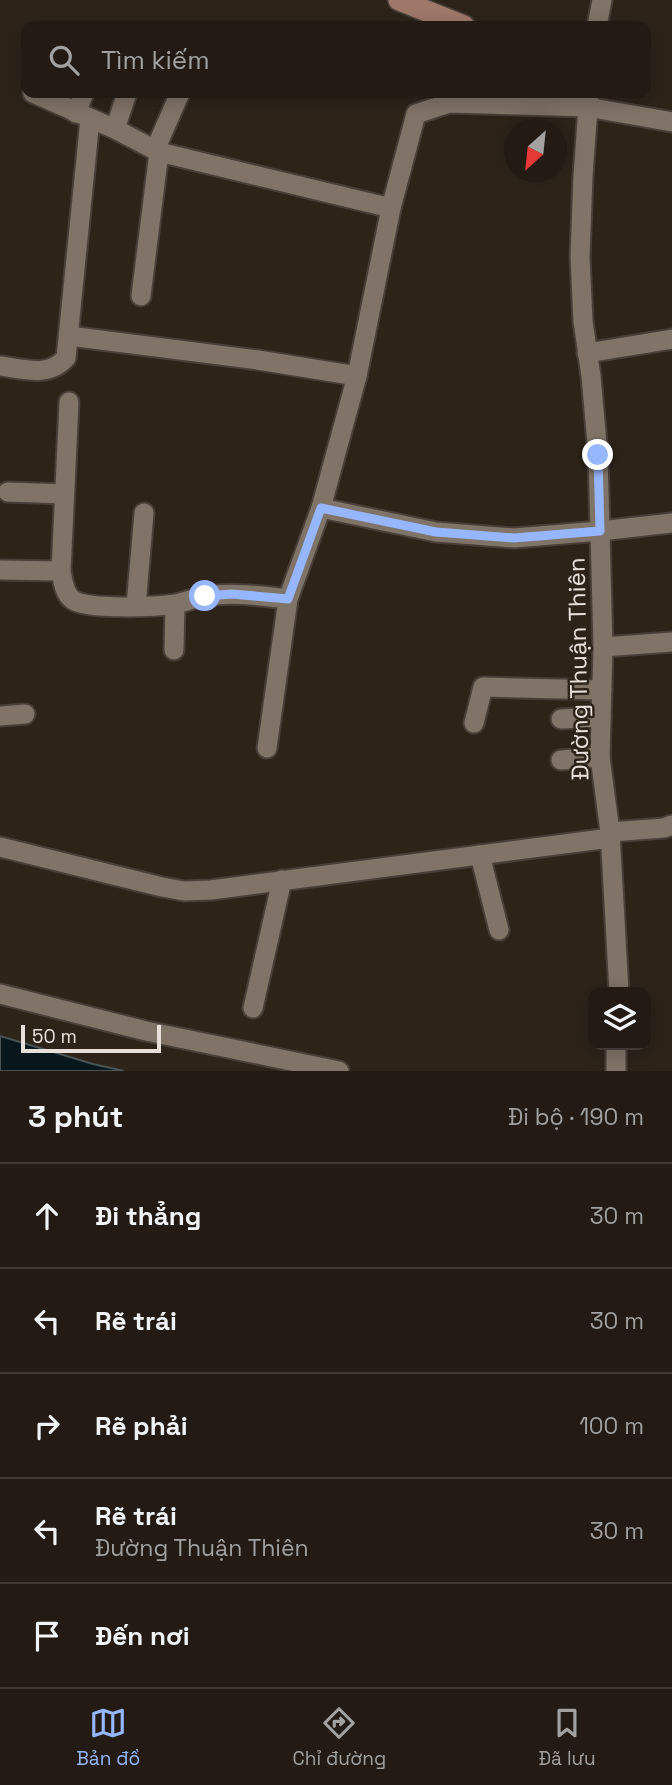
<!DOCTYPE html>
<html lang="vi">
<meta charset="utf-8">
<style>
body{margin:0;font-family:"Space Grotesk",sans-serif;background:#2a231c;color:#f1f3f6}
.controls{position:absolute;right:21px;bottom:21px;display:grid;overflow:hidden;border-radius:14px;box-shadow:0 4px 18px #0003}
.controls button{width:63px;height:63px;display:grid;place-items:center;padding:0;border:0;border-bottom:2px solid #3f3833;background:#221a13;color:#f1f3f6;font:35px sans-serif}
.compass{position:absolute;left:504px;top:119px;width:63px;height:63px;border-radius:50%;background:#221a13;box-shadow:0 4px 18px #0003;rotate:207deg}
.scale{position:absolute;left:21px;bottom:18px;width:140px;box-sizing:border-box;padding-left:7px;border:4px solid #e8e1db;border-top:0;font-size:19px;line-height:24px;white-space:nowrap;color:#e8e1db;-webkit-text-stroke:5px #2d2319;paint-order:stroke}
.stop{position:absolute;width:21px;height:21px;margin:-16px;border:5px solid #96b6fd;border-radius:50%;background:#fff}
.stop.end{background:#96b6fd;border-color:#fff;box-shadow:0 2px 7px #0008}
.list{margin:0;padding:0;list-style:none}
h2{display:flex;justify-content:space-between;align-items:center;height:91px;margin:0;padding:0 28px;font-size:30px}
h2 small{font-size:23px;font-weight:400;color:#a2a1a0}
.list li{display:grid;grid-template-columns:46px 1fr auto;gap:21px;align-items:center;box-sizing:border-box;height:105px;padding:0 28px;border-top:2px solid #3f3833}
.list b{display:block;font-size:26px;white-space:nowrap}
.list p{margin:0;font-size:23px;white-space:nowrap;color:#a2a1a0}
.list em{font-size:23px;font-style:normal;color:#a2a1a0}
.icon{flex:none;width:38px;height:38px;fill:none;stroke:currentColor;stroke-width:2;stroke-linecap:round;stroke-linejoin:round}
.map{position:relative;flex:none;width:672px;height:1071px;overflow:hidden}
.search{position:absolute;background:#221a13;box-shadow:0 4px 18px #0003;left:21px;right:21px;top:21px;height:77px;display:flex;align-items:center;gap:18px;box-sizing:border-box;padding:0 24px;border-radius:14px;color:#a2a1a0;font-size:26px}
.sheet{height:616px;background:#221a13}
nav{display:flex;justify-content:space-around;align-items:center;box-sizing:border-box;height:98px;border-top:2px solid #3f3833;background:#221a13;font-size:19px;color:#a2a1a0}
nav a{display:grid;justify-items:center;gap:4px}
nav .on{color:#96b6fd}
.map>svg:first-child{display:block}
.water{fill:#07171b;stroke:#4a5455;stroke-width:2}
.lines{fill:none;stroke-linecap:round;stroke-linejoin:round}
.street-casing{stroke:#483f38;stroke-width:23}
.secondary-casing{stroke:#483f38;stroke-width:24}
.street{stroke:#807368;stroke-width:19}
.secondary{stroke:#9f786a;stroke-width:21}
.route{stroke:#96b6fd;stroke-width:9}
.labels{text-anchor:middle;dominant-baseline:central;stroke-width:5;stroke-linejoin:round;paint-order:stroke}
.street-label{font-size:24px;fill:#e8e1db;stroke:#2d2319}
</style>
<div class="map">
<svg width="672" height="1071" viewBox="0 0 672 1071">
<rect width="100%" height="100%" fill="#2d2319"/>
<polygon class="water" points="0,1036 93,1064 124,1071 0,1071"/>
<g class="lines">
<g class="street-casing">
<g id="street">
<polyline points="597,26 602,0"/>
<polyline points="33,93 115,129 159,152 391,208"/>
<polyline points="589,93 583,176 580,257 583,321 591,376 598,455 603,647 600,757 610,832 619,992"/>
<polyline points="76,113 84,93"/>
<polyline points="115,129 127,93"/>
<polyline points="155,150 180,93"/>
<polyline points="141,296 159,152"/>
<polyline points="69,336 258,360 357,376"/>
<polyline points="587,353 672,339"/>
<path d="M0,366C24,369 48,378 66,358L90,119"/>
<path d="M69,402L61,571C63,581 64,594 73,600C88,610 156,607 175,604C186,602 196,597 207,596C234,592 261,596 288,599"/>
<polyline points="8,492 64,494"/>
<polyline points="321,508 436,532 514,538 600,531 672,523"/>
<polyline points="0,570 61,571"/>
<polyline points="136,606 144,513"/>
<polyline points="603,647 672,642"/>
<polyline points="174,650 175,604"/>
<polyline points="0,716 25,714"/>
<polyline points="561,719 601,717"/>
<polyline points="474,723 483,687 602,690"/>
<polyline points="267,748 288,599 321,508 357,376 391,208 416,114 449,103 587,107 672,122"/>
<polyline points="561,760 600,757"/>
<polyline points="610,832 664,828 672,825"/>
<polyline points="0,847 162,887 184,891 211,890 610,838"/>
<polyline points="480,855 499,930"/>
<polyline points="0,994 146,1031 339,1071"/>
<polyline points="253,1008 282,880"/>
<polyline points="616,1071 616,1045"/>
</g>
</g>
<g class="secondary-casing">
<polyline id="secondary" points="399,0 464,26"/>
</g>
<use href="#street" class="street"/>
<use href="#secondary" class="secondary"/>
</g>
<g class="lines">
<polyline class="route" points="205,596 232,594 288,599 321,508 436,532 514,538 600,531 598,455"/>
</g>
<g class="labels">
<g class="street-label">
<text transform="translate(578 669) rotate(-91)">Đường Thuận Thiên</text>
</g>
</g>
</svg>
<div class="controls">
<button><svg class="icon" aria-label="layers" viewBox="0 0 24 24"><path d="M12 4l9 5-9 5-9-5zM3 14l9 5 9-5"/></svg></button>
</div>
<svg class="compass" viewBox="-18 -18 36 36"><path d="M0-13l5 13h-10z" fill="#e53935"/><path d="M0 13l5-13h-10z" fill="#a2a1a0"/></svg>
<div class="scale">50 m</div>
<div class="stop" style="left:205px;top:596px"></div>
<div class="stop end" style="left:598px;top:455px"></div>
<div class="search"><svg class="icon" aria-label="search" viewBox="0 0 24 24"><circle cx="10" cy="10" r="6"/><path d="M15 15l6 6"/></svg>Tìm kiếm</div>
</div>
<section class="sheet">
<h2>3 phút<small>Đi bộ · 190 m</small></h2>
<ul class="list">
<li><svg class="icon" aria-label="ahead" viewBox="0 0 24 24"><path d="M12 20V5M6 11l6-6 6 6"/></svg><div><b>Đi thẳng</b></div><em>30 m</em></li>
<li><svg class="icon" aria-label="left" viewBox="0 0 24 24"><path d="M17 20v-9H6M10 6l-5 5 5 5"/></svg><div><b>Rẽ trái</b></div><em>30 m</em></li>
<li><svg class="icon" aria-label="right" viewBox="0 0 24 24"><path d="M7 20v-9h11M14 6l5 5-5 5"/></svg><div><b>Rẽ phải</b></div><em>100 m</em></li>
<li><svg class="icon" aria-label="left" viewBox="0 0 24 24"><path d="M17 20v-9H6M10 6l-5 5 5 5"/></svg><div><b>Rẽ trái</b><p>Đường Thuận Thiên</p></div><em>30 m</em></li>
<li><svg class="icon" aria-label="arrive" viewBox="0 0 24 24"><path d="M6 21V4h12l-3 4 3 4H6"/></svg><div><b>Đến nơi</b></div></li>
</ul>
</section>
<nav>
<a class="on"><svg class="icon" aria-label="map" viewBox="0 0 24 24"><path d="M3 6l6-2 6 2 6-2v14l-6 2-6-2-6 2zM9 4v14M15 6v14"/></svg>Bản đồ</a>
<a><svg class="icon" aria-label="directions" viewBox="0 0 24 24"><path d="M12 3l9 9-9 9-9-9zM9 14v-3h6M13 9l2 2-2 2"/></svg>Chỉ đường</a>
<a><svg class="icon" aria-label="saved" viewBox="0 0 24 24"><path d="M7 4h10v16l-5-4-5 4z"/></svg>Đã lưu</a>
</nav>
